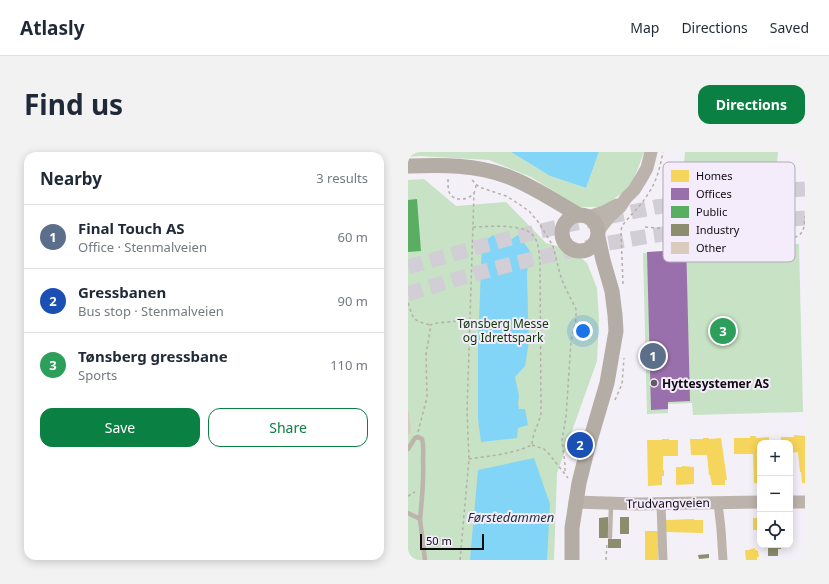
<!DOCTYPE html>
<meta charset="utf-8">
<style>
body{margin:0;font-family:"Noto Sans",sans-serif;background:#f2f2f3;color:#1f2937}
.controls{position:absolute;right:12px;bottom:12px;display:grid;overflow:hidden;border-radius:8px;box-shadow:0 2px 10px #0003}
.controls button{width:36px;height:36px;display:grid;place-items:center;padding:0;border:0;border-bottom:1px solid #e0e1e3;background:#fff;color:#1f2937;font:20px sans-serif}
.scale{position:absolute;left:12px;bottom:10px;width:64px;box-sizing:border-box;padding-left:4px;border:2px solid #0f0c11;border-top:0;font-size:11px;line-height:14px;white-space:nowrap;color:#0f0c11;-webkit-text-stroke:3px #f4ecfb;paint-order:stroke}
.you{position:absolute;left:175px;top:179px;width:14px;height:14px;margin:-10px;border:3px solid #fff;border-radius:50%;background:#1a73e8;box-shadow:0 0 0 6px #1a73e833}
.badge{display:grid;place-items:center;width:26px;height:26px;border-radius:50%;background:#0b8043;color:#fff;font-size:13px;font-weight:700}
.pin{position:absolute;translate:-50% -50%;border:2px solid #fff;box-shadow:0 1px 4px #0006}
.list{margin:0;padding:0;list-style:none}
h2{display:flex;justify-content:space-between;align-items:center;height:52px;margin:0;padding:0 16px;font-size:17px}
h2 small{font-size:13px;font-weight:400;color:#747a83}
.list li{display:grid;grid-template-columns:26px 1fr auto;gap:12px;align-items:center;box-sizing:border-box;height:64px;padding:0 16px;border-top:1px solid #e0e1e3}
.list b{display:block;font-size:15px;white-space:nowrap}
.list p{margin:0;font-size:13px;white-space:nowrap;color:#747a83}
.list em{font-size:13px;font-style:normal;color:#747a83}
.actions{display:flex;gap:8px;padding:12px 16px}
.actions a{flex:1;padding:9px 0;border:1px solid #0b8043;border-radius:12px;text-align:center;font-size:14px;color:#0b8043}
.actions .main{background:#0b8043;color:#fff}
.icon{flex:none;width:22px;height:22px;fill:none;stroke:currentColor;stroke-width:2;stroke-linecap:round;stroke-linejoin:round}
.map{position:relative;flex:none;width:397px;height:408px;overflow:hidden;border-radius:12px}
header{display:flex;align-items:center;gap:24px;box-sizing:border-box;height:56px;padding:0 20px;background:#fff;border-bottom:1px solid #e0e1e3}
header strong{font-size:19px}
nav{display:flex;gap:22px;margin-inline-start:auto;font-size:14px}
.intro{display:flex;align-items:center;justify-content:space-between;box-sizing:border-box;height:96px;padding:0 24px}
h1{margin:0;font-size:28px}
.button{padding:10px 18px;border-radius:12px;background:#0b8043;color:#fff;font-size:14px;font-weight:700}
main{display:flex;gap:24px;padding:0 24px}
aside{flex:1;background:#fff;border-radius:12px;box-shadow:0 2px 10px #0003}
.map>svg:first-child{display:block}
.green{fill:#c7e2c4}
.water{fill:#82d5f6}
.homes{fill:#f6d55c}
.offices{fill:#9970ab}
.public{fill:#5aae61}
.industry{fill:#8c8c6e}
.building{fill:#dacbbf}
.lines{fill:none;stroke-linecap:round;stroke-linejoin:round}
.primary-tunnel{stroke:#d2ced5;stroke-width:15;stroke-dasharray:15 8;stroke-linecap:butt}
.path{stroke:#b5afa9;stroke-width:1.5;stroke-dasharray:3 3;stroke-linecap:butt}
.service{stroke:#bdb4ac;stroke-width:4.5}
.minor{stroke:#bdb4ac;stroke-width:9}
.secondary{stroke:#bcb4ac;stroke-width:13}
.primary{stroke:#b4ada5;stroke-width:15}
.poi-dot{fill:#5f5c62;stroke:#f4ecfb;stroke-width:1.5}
.labels{text-anchor:middle;dominant-baseline:central;stroke-width:4;stroke-linejoin:round;paint-order:stroke}
.park-label{font-size:12px;fill:#0c3804;stroke:#f4ecfb}
.poi-label{font-size:12px;font-weight:bold;fill:#0f0c11;stroke:#f4ecfb;text-anchor:start}
.street-label{font-size:12px;fill:#0f0c11;stroke:#f4ecfb}
.water-label{font-size:13px;font-style:italic;fill:#1b2f38;stroke:#f4ecfb}
.key{fill:#f4ecfb;stroke:#afa9b5;stroke-width:1}
.key-label{font-size:11px;fill:#0f0c11}
</style>
<header>
<strong>Atlasly</strong>
<nav><a>Map</a><a>Directions</a><a>Saved</a></nav>
</header>
<div class="intro"><h1>Find us</h1><a class="button">Directions</a></div>
<main>
<aside>
<h2>Nearby<small>3 results</small></h2>
<ul class="list">
<li><span class="badge" style="background:#5c6f8a">1</span><div><b>Final Touch AS</b><p>Office · Stenmalveien</p></div><em>60 m</em></li>
<li><span class="badge" style="background:#1a4fb4">2</span><div><b>Gressbanen</b><p>Bus stop · Stenmalveien</p></div><em>90 m</em></li>
<li><span class="badge" style="background:#2e9e5b">3</span><div><b>Tønsberg gressbane</b><p>Sports</p></div><em>110 m</em></li>
</ul>
<div class="actions"><a class="main">Save</a><a>Share</a></div>
</aside>
<div class="map">
<svg width="397" height="408" viewBox="0 0 397 408">
<rect width="100%" height="100%" fill="#f4f0f8"/>
<g class="green">
<polygon points="0,0 103,0 142,24 178,36 191,0 236,0 223,35 194,55 171,55 123,25 81,8 11,4 0,5"/>
<polygon points="277,0 370,0 363,83 271,75"/>
<polygon points="16,27 48,54 98,50 138,91 163,98 179,111 189,136 191,168 189,209 149,321 146,408 0,408 0,28"/>
<polygon points="391,92 395,260 285,263 284,251 260,252 260,261 239,262 235,101 251,100 251,108 279,107 279,94"/>
</g>
<g class="water">
<polygon points="103,0 191,0 178,36 142,24"/>
<polygon points="85,83 96,92 110,83 122,99 119,121 120,163 121,189 117,214 107,225 111,244 110,251 111,257 117,257 120,273 110,276 109,286 73,290 70,267 70,194 74,91"/>
<polygon points="126,306 142,352 139,408 62,408 70,318"/>
</g>
<g class="homes">
<polygon points="386,283 397,284 397,331 394,331 393,320 392,320 390,300 382,301 382,291 373,291 373,285 386,285"/>
<polygon points="342,284 348,284 348,286 361,285 361,291 352,291 352,331 346,331 345,302 326,302 326,286 342,286"/>
<polygon points="295,286 301,286 301,287 313,286 319,328 317,328 317,333 304,333 302,323 301,323 299,303 283,303 282,287 295,287"/>
<polygon points="254,287 261,287 261,288 270,288 270,304 255,304 255,318 256,318 256,324 254,324 254,333 240,334 239,288 254,288"/>
<polygon points="274,314 286,315 286,332 268,333 268,315 274,315"/>
<polygon points="352,363 352,378 345,378 345,366 349,366 349,364"/>
<polygon points="286,367 286,368 295,368 295,381 258,380 258,368"/>
<rect x="237" y="379" width="13" height="29"/>
<polygon points="347,396 347,398 349,398 349,399 350,399 351,405 349,405 349,408 338,408 337,398 342,398 342,397"/>
</g>
<polygon class="offices" points="278,87 282,249 260,250 260,257 243,258 239,100 255,99 255,88"/>
<polygon class="public" points="9,47 13,99 0,100 0,48"/>
<g class="industry">
<polygon points="200,365 201,386 191,386 191,366"/>
<rect x="212" y="365" width="9" height="17"/>
<rect x="200" y="387" width="13" height="9"/>
<polygon points="360,393 373,393 373,397 370,397 370,404 360,404"/>
<polygon points="301,402 301,406 291,407 290,403"/>
</g>
<polygon class="building" points="0,259 1,259 3,282 0,282"/>
<g class="lines">
<g class="primary-tunnel">
<polyline points="0,115 95,88 154,74 248,55 378,38 397,37"/>
<path d="M0,142C73,118 149,100 224,87C276,78 329,73 381,67L397,66"/>
</g>
<g class="path">
<path d="M40,27C40,32 40,37 41,40C45,50 60,49 66,41C67,39 68,35 68,32"/>
<polyline points="64,28 71,35 98,44 111,52 122,60 131,71 145,94 152,122 156,133 168,157 168,167 163,189 158,265 154,288 157,313 157,322"/>
<path d="M237,75L384,86C397,83 396,75 397,64"/>
<path d="M215,132L213,79L214,74C222,63 233,54 240,42C249,29 252,15 255,0"/>
<path d="M0,151C6,168 4,168 22,173"/>
<polyline points="207,248 214,232 216,206"/>
<polyline points="10,280 19,245 18,202 22,179 22,173 29,171 61,168"/>
<polyline points="124,293 136,297 141,302 160,326"/>
<path d="M61,307C81,304 105,302 124,293C124,282 131,272 133,261L132,110C131,103 131,93 127,86C119,70 80,75 65,75"/>
<polyline points="0,344 7,340"/>
<polyline points="52,408 61,307 59,259 66,41"/>
<polyline points="198,408 199,390"/>
</g>
<g class="service">
<path d="M0,297L7,286L10,285L14,287C16,294 15,302 15,309C16,329 14,348 12,367"/>
<polyline points="0,361 12,367 17,408"/>
<polyline points="202,385 203,353"/>
</g>
<g class="minor">
<polyline points="310,351 313,377 315,408"/>
<polyline points="253,352 255,408"/>
</g>
<g class="secondary">
<polyline points="180,65 196,60 209,53"/>
<polyline points="190,79 201,65 212,55 218,46 226,38 234,25 239,16 243,0"/>
<polyline points="167,350 229,352 352,350"/>
<polyline points="382,350 397,350"/>
</g>
<g class="primary">
<path d="M0,14C34,13 68,12 101,25C125,34 148,50 171,63"/>
<circle cx="172" cy="81" r="18"/>
<polyline points="164,408 164,376 171,331 179,299 199,231 208,179 207,163 204,139 195,108 190,85"/>
</g>
</g>
<circle class="poi-dot" cx="246" cy="231" r="4"/>
<g class="labels">
<g class="park-label">
<text x="95" y="171">Tønsberg Messe<tspan x="95" dy="14">og Idrettspark</tspan></text>
</g>
<g class="poi-label">
<text x="254" y="231">Hyttesystemer AS</text>
</g>
<g class="street-label">
<text transform="translate(260 351) rotate(-1)">Trudvangveien</text>
</g>
<g class="water-label">
<text x="103" y="365">Førstedammen</text>
</g>
</g>
<rect x="255" y="10" width="132" height="100" rx="6" class="key"/>
<rect x="263" y="18" width="18" height="12" fill="#f6d55c"/>
<rect x="263" y="36" width="18" height="12" fill="#9970ab"/>
<rect x="263" y="54" width="18" height="12" fill="#5aae61"/>
<rect x="263" y="72" width="18" height="12" fill="#8c8c6e"/>
<rect x="263" y="90" width="18" height="12" fill="#dacbbf"/>
<g class="key-label">
<text x="288" y="28">Homes</text>
<text x="288" y="46">Offices</text>
<text x="288" y="64">Public</text>
<text x="288" y="82">Industry</text>
<text x="288" y="100">Other</text>
</g>
</svg>
<div class="controls">
<button>+</button>
<button>−</button>
<button><svg class="icon" aria-label="locate" viewBox="0 0 24 24"><circle cx="12" cy="12" r="6"/><path d="M12 2v4M12 18v4M2 12h4M18 12h4"/></svg></button>
</div>
<div class="scale">50 m</div>
<div class="you"></div>
<div class="pin badge" style="left:245px;top:204px;background:#5c6f8a">1</div>
<div class="pin badge" style="left:172px;top:293px;background:#1a4fb4">2</div>
<div class="pin badge" style="left:315px;top:179px;background:#2e9e5b">3</div>
</div>
</main>
